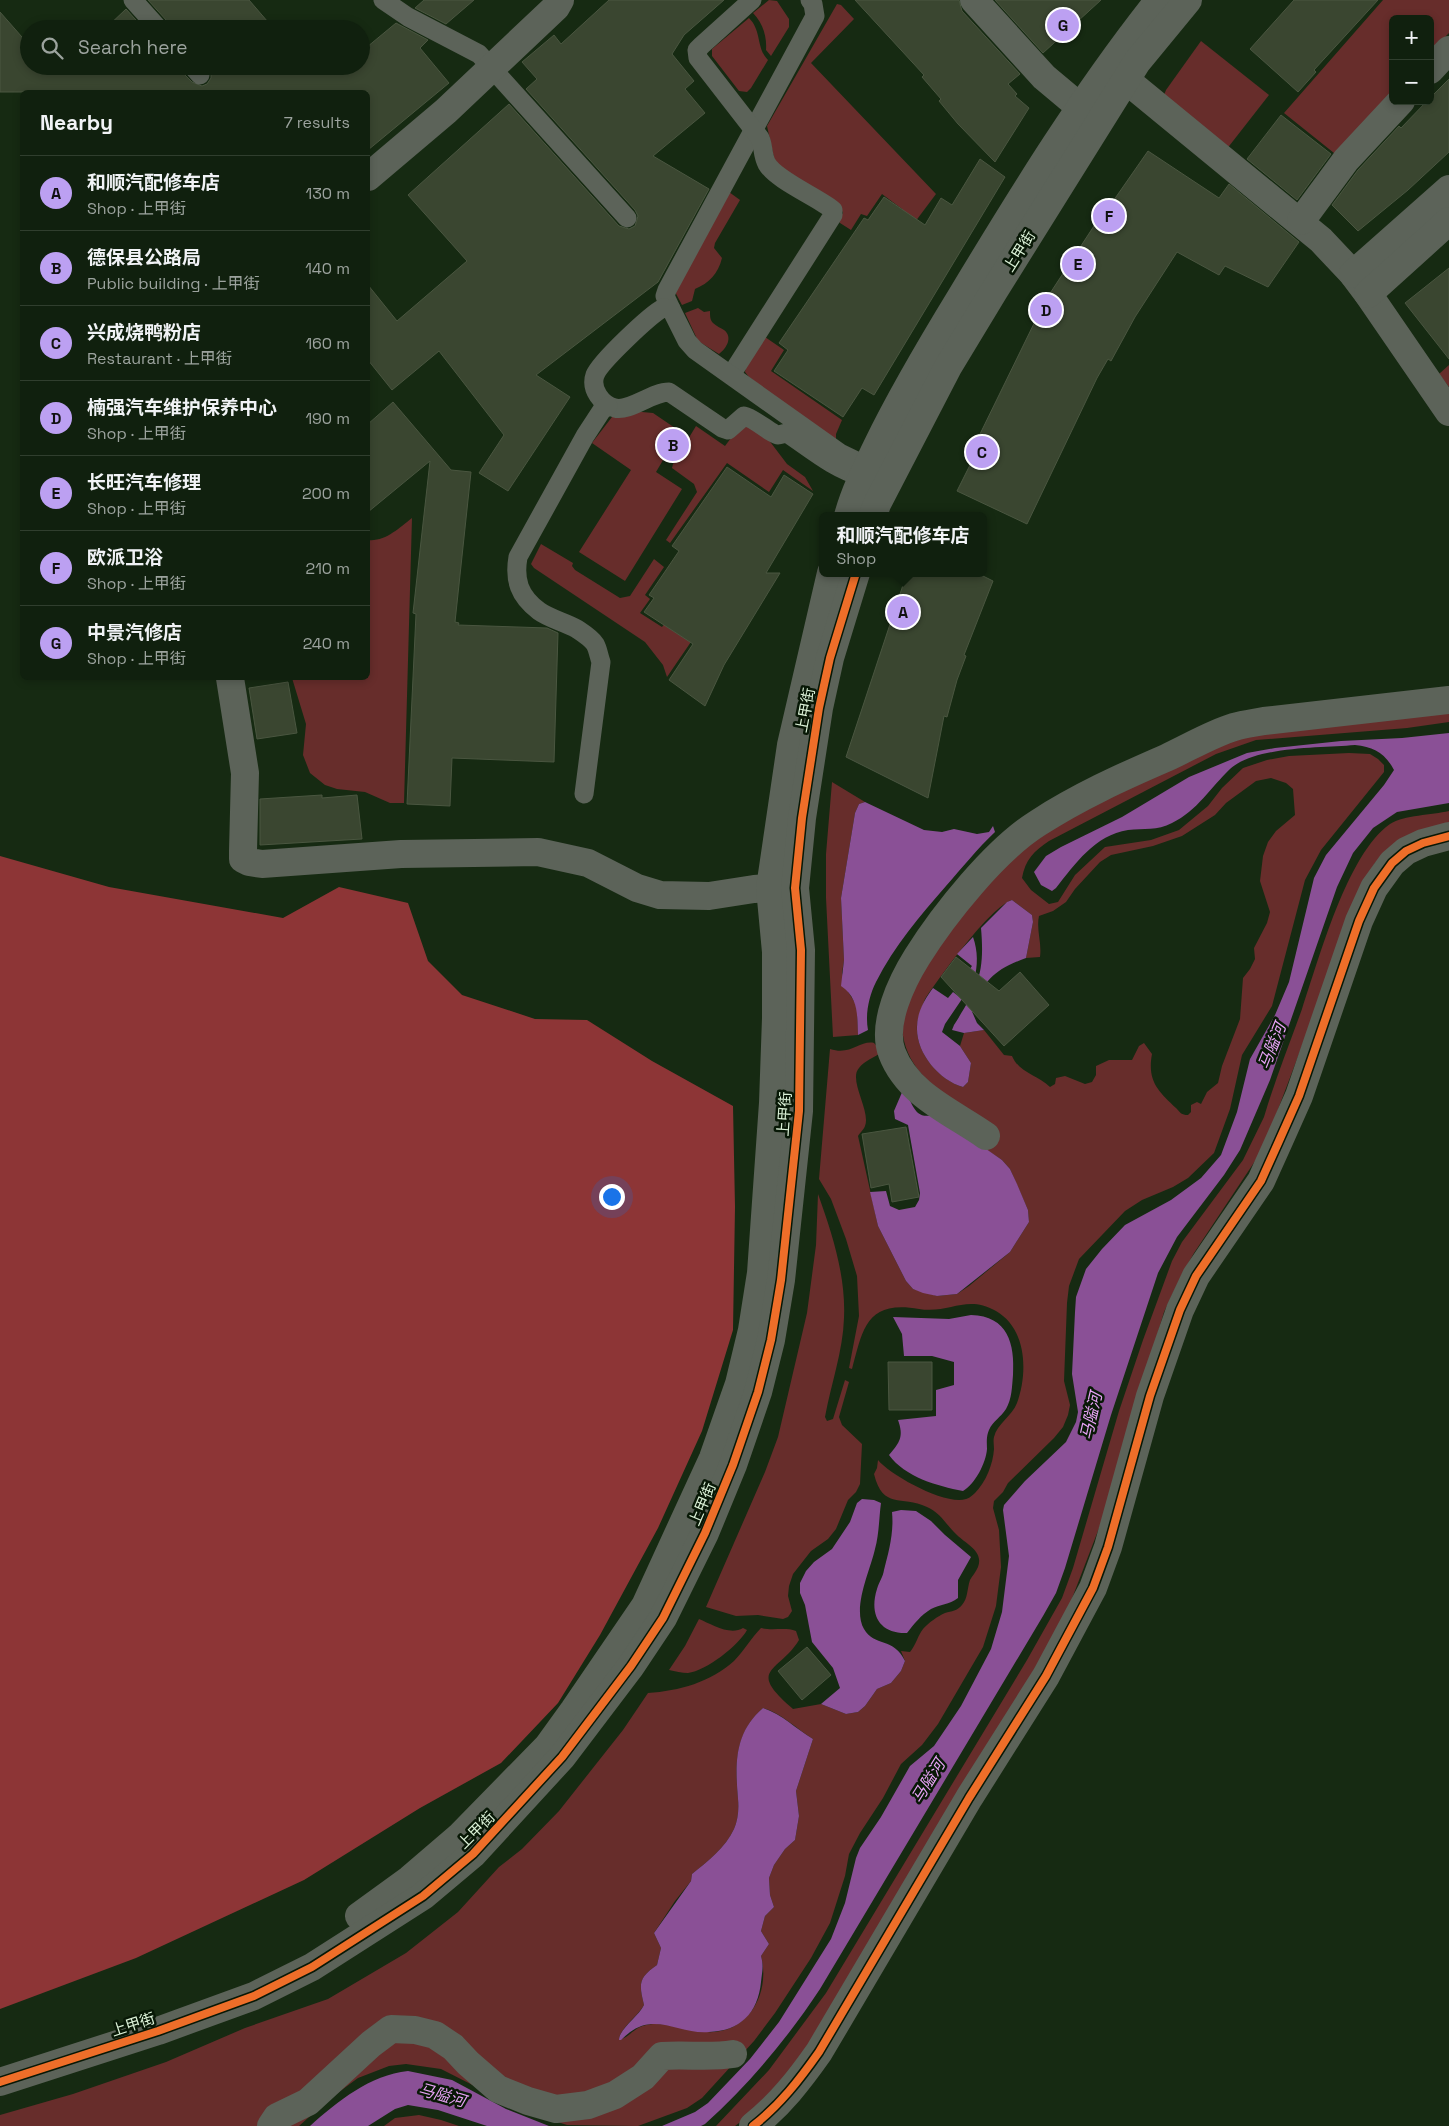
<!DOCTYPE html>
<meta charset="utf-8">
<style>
body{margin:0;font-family:"Space Grotesk","Noto Sans SC",sans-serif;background:#192817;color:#f1f3f6}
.controls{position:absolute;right:15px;top:15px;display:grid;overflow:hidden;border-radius:8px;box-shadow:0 2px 8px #0003}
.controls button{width:45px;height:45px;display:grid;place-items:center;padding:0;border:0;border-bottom:1px solid #303e2e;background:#10200e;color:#f1f3f6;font:25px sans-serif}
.you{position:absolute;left:611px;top:1196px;width:18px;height:18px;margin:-12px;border:4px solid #fff;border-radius:50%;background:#1a73e8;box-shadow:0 0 0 8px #1a73e833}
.badge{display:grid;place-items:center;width:32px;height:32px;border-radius:50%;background:#bca0f2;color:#111;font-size:16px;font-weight:700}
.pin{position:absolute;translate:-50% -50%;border:2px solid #fff;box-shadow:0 1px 5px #0006}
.popup{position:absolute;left:819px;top:512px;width:168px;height:65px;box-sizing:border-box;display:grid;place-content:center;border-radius:8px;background:#10200e;filter:drop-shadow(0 1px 4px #0005);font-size:16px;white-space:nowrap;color:#9ca39e}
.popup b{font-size:19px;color:#f1f3f6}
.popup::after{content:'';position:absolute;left:50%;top:100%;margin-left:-10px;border:10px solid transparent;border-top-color:#10200e}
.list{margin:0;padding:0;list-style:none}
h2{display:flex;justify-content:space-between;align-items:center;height:65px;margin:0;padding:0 20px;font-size:21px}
h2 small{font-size:16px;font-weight:400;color:#9ca39e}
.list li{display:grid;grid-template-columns:32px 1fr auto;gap:15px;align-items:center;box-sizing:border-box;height:75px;padding:0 20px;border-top:1px solid #303e2e}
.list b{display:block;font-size:19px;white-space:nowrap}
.list p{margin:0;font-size:16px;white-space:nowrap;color:#9ca39e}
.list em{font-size:16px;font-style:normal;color:#9ca39e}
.icon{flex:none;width:28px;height:28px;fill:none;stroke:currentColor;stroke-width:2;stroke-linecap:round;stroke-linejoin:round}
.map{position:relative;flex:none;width:1449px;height:2126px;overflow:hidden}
.search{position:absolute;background:#10200e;box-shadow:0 2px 8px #0003;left:20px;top:20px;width:350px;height:55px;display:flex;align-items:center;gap:12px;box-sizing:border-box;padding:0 18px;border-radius:28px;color:#9ca39e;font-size:19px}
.panel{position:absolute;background:#10200e;box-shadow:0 2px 8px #0003;left:20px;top:90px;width:350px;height:590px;border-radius:8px}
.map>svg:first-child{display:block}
.green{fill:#672d2b;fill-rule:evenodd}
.forest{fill:#8d3536}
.water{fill:#8a5096}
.building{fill:#3a4630;stroke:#4a5640}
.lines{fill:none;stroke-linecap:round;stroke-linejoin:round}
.service{stroke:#5c6359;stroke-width:19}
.minor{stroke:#5c6359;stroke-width:28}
.tertiary{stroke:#5c6359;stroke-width:28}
.cycleway-casing{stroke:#081806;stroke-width:11}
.cycleway{stroke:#ee6e29;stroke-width:8}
.labels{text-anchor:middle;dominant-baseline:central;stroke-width:5;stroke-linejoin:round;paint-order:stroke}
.street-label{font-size:15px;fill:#ddf3d9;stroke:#081806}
.water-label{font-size:16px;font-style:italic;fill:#e8a3f6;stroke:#081806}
</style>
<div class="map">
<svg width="1449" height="2126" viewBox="0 0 1449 2126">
<rect width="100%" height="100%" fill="#162a12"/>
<g class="green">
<path d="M769,0L777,1L789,19V27L771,56L766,50C767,37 763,23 753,13Z"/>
<polygon points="1383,0 1449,0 1449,33 1430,52 1430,19 1393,19 1393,95 1339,157 1284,113"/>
<polygon points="837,4 841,5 854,19 811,63 936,194 903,238 888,229 902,209 882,194 867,216 861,214 851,230 840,223 838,220 843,213 840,206 776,167 767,126"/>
<path d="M749,18C762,31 756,48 768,60L751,88L747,92L739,91L712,56V49Z"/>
<polygon points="1201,41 1269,95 1226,150 1164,95 1166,90"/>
<path d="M729,192L740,200L715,243L714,248L722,258C718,274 709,283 695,289L692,301L682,305L674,290Z"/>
<path d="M698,308L704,312L710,311C710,316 710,320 713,323C716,326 721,328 724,330C733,337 727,348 719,354L698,341L685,313Z"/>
<polygon points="765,337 784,350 771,371 842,420 836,434 836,442 749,377 745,372 746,366"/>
<polygon points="1449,365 1449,387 1439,374"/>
<polygon points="631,411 653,413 678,430 679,433 656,472 682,489 625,581 579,552 631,470 592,443 612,417"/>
<polygon points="743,422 765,435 787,464 805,477 813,491 783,470 769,492 727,463 670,543 666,540 697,492 694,484 672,468 673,464 696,426 725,446"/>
<path d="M412,518L404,803H390L365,792L337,789L325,785L310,773L303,755L306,724L292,678H368V540C385,542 399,528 412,518Z"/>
<polygon points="541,544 573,563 572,566 575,570 620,598 630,596 654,559 664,567 645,595 650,599 640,613 662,627 675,611 710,614 667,677 663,665 645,642 534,568 531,564"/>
<path d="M1449,712V722L1407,728L1256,740L1216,754L1049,841C1034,851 1025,860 1022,878L1031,890L1049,904L1058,902L1075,875L1105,847L1151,840L1179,830L1208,806L1222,788L1243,768L1267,760L1289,756L1349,753L1370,754L1378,759L1384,765V772L1321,850L1305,880L1272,1006L1242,1055L1230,1109L1214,1153L1188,1178L1173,1187L1142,1200L1125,1211L1079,1259L1069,1286L1067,1303L1064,1381L1070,1405L1068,1415L1063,1427L1054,1438L1008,1483L1003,1492L994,1501L993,1508L999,1530L1001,1567L996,1606L983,1647L938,1724L922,1745L901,1764L883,1798L860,1833L849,1854L845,1876L830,1923L811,1958L775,2013L754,2041L702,2098L687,2108L638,2126L567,2125L524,2111L441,2069L406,2064L389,2066L358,2078L328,2100L299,2126H278L286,2119L308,2109L375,2046C395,2032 423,2031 443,2046C458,2056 470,2072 485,2084C516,2109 558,2119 596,2108C614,2103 632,2092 645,2080C650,2075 656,2066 661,2063C685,2050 714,2073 739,2056L738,2050C730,2050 723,2052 715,2052C699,2053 678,2045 663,2052C653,2056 649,2067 641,2074C622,2090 594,2102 569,2104C544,2105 514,2095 494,2080C462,2057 456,2030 412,2024C402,2023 392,2024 383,2029C362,2041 347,2060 329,2076C321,2084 313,2093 304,2099C288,2110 277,2107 265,2126H0V2115L73,2094L166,2062L245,2028L328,1999L406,1953L458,1912L499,1867L522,1849L559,1811L623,1730L648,1693C679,1691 711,1682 734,1661C744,1651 751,1638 761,1628C772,1631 786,1627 796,1631L799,1640C779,1673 745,1668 793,1709L821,1704L846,1714L858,1712L865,1706L877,1689L891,1683L901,1671L905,1661L901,1651L910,1652C916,1645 918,1635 923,1629C928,1623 938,1616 945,1613C952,1611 957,1611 962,1605C968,1598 967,1589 970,1580C972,1576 976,1572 978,1567C984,1551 966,1544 957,1535C946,1525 941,1513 927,1507C901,1495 883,1510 874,1474L877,1468L878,1460C890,1475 946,1506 966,1499C968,1499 973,1495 975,1493C986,1482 993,1464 994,1449C994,1445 993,1441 994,1437C997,1424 1012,1416 1017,1403C1028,1373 1027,1329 996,1311C966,1294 950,1314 919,1309C866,1300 863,1329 852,1369L849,1368L859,1316L857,1276L846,1239L831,1199L819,1179L830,1049C851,1056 860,1040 874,1043L882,1052C875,1057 864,1061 859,1068C848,1080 871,1111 865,1126C864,1129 860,1133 858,1136L878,1226L906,1281L913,1289L937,1296L957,1294L969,1286L1010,1252L1029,1222L1028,1210L1010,1169L1002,1160L981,1146L973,1137L992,1143L995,1138C993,1107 901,1096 902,1021C903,993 919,973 934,950C954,921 976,891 1002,867C1049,824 1110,796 1166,769C1188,758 1211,743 1234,737C1262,730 1292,728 1321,726C1363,721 1406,717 1449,712ZM1271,778L1286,783L1293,789L1295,815L1276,831L1268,842L1263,856L1260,881L1270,912L1267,923L1254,948L1255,959L1250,969L1243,978L1240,1019L1222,1066L1218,1083L1207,1092L1201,1104L1197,1102L1191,1105V1112L1188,1115C1181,1115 1181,1113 1176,1108C1158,1091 1147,1081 1152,1054L1144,1043L1139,1046L1132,1060H1109L1096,1066V1075L1092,1082L1085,1084L1065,1076L1056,1078L1055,1084L1050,1087C1038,1075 1019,1073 1012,1056L1004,1055L984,1030L964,1033L960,1046L971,1063L968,1082L963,1087C939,1080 915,1052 917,1025C918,1016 922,1007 925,999C939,978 990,907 1012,900L1032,915L1033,922L1026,958L1040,957C1042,943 1036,929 1039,916L1053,911L1066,902L1075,889L1100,862L1111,855L1153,846L1182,836L1215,815L1226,803L1256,781ZM763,1708C781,1713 797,1729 813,1739L796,1791L799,1816L795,1840L785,1849L774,1865L769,1878L770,1895L774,1907L765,1916L761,1931L769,1944L761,1956C771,1993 748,2035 706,2032C688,2031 671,2023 653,2024C634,2025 631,2037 619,2040C619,2029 638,2016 644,2005C639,1984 638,1978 657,1965L661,1948L654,1933L675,1901L691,1881L692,1874C707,1862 726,1847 734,1829C738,1820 739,1809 738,1799C735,1764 734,1734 763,1708Z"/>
<polygon points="832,782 865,802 859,804 855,813 841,898 844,960 842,973 847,990 857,1006 858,1035 833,1037 826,898 826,854"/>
<path d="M1449,811V824L1388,849L1375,863L1364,882L1263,1149L1194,1253L1182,1274L1164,1312L1101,1523L1066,1614L1047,1648L802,2057L747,2117L735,2126H716L769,2070L826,1993L1027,1660L1062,1598L1073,1568L1119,1411L1143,1340L1172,1261L1182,1242L1243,1160L1264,1117C1275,1080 1289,1045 1302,1009C1319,959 1347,854 1390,824C1404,815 1432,815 1449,811Z"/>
<path d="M818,1194C832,1233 846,1276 844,1318C843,1351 831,1384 825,1417L827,1421L833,1419L845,1380L849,1382L839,1417L842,1425L862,1444L860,1484L856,1492L848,1500L836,1529L828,1539L811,1551L793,1574L789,1586L788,1596L792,1611L788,1617L783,1619L758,1615L736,1616L706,1607L765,1472L778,1437L807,1313L816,1245Z"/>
<path d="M699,1619C711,1624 730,1636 743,1628L747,1630C739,1645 706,1671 688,1673C682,1673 675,1671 669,1670L685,1646Z"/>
<polygon points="419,2115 441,2120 459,2126 384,2126 395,2118"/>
</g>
<polygon class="forest" points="0,856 109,887 283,918 339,887 408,903 428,961 462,995 535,1019 587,1020 652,1061 733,1106 735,1207 733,1330 702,1431 658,1528 600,1635 558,1703 501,1763 420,1808 304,1880 136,1958 0,2009"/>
<g class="water">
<path d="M1449,733V803L1397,812L1373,828L1353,853L1337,887L1270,1080L1240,1150L1224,1175L1177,1237L1158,1273L1111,1415L1065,1568L1056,1593L1043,1616L820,1989C787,2039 750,2083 705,2124L701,2126H662L695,2112L708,2103L750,2059L779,2022L831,1939L845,1903L856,1858L860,1848L881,1817L910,1766L934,1746L961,1706L991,1649L1002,1612L1009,1556L1003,1510L1004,1505L1025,1481L1066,1442L1076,1422L1078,1412L1072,1374L1075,1312L1076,1297L1086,1269L1102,1249L1125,1225L1171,1200L1201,1178L1221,1155L1237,1112L1250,1059L1275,1015L1289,982L1314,878L1326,855L1384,785L1394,770C1385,753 1374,747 1355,745C1321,748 1256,746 1230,769C1211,787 1197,811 1172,823C1157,831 1144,828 1128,830C1095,835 1075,864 1056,888L1052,891L1041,885L1034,872L1046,856L1061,847L1122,817L1189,777L1247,753L1275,748L1341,741L1402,738Z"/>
<path d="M865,802L924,830L942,832L954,829L977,834L989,832L993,826L995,832C977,849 962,868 946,886C920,916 894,946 876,982C869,996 865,1014 868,1030L858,1035C857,1015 859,998 841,986L844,960L841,898L855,813L859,804Z"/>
<path d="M1012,900L1032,915L1033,922L1026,958C993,970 988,979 970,1007L977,1023L984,1030L964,1033L952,1030L954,1025C978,987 985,974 981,928L1007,902Z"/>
<path d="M973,937C978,951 978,966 974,980L956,987L972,966L957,954Z"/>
<path d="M933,988L948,998L953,992L962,999L945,1024L942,1032L960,1046L971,1063L968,1082L963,1087C939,1080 916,1053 917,1027C917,1012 925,999 933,988Z"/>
<path d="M903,1090C914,1102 913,1122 936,1114L1002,1160L1010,1169L1017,1184L1028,1210L1029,1222L1010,1252L957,1294L937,1296L923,1293L913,1289L906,1281L878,1226L870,1192L886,1191L890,1206L899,1210L915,1207L919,1200L920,1193L908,1125L895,1119L894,1111Z"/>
<path d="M971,1315C1008,1316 1015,1344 1013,1375C1012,1386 1012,1399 1006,1409C1001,1417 993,1421 989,1430C986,1437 987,1442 987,1449C986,1463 975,1484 963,1491C937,1486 905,1477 889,1455C900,1442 904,1437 898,1420L936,1416V1390L954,1385V1362L932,1356H904L902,1334L893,1317L949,1319Z"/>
<path d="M862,1499L874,1500L881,1503C879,1518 879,1535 875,1549C870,1571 852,1608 864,1629C874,1647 894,1637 905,1661L901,1671L891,1683L877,1689L865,1706L858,1712L846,1714L821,1704L840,1688L833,1668L812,1642L805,1605L800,1593V1583L806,1571L814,1562L832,1549L850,1522L857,1503Z"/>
<path d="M901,1510L916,1511L931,1521L945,1535L971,1557L958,1580V1598C949,1605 940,1604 931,1609C921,1615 914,1624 907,1633C879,1634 869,1614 877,1589C879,1582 883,1577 884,1570C889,1551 894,1532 892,1512Z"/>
<path d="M763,1708C782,1714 796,1729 813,1739L796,1791L799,1816L795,1840L785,1849L774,1865L769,1878L770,1895L774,1907L765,1916L761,1931L769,1944L761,1956C764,1967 762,1972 761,1982C758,2013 740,2031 709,2032C689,2034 671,2023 651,2024C639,2025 630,2031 621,2040H619C619,2029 638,2017 644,2005C639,1984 638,1978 657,1965L661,1948L654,1933L691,1881L692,1874C707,1862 726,1847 734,1829C738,1820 739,1809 738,1799C735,1764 734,1733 763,1708Z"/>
<path d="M408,2071L452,2080L506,2109L549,2126H487L438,2110L408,2105L395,2109L368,2126H310C338,2101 370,2075 408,2071Z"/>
</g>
<g class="building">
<polygon points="148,0 249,0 274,29 170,29 167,21"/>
<polygon points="424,0 474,0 446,24 415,8"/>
<polygon points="609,0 724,0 684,35 672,54 694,81 685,89 705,113 653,156 709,189 658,282 536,375 570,397 508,491 479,473 504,435 439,351 392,390 368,360 368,285 397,321 467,261 408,195 509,104 619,226 629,229 635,226 638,216 635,210 526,89 537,79 522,62 554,35 561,44"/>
<polygon points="855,0 959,0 962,11 1020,74 1008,84 1017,94 1015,96 1029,108 995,162 958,124 939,101 941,99 922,77 924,75"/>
<polygon points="995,0 1101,0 1043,53"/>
<polygon points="1294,0 1378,0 1314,70 1316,72 1298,92 1250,49"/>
<polygon points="126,9 144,29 105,29"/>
<polygon points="0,12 29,45 29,66 181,66 183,73 192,82 202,86 207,84 211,78 211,72 207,66 361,66 361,52 396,23 428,40 420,48 449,83 368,150 368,92 0,92"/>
<polygon points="1449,79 1449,152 1408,190 1358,231 1332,205 1358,170 1399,126 1401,128 1427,101 1430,101 1430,98"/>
<polygon points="1281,115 1331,154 1297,200 1247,159"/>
<polygon points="1148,151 1219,198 1229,184 1299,242 1268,287 1225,266 1219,275 1177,252 1135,317 1111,361 1108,359 1097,378 1027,524 957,491 971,463 969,462 982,435 980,434 1045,301 1107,206 1109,207"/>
<polygon points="980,159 1005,177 874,395 862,388 843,417 774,371 788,350 779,343 864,218 868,220 884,197 925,225 941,198 952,205"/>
<polygon points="1449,268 1449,359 1405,303"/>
<polygon points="393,402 451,470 471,472 455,622 459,623 458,625 547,628 558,633 554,762 452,758 450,806 407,804 416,614 413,613 430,461 368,512 368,424"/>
<polygon points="727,467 771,497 784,475 813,494 766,573 780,573 724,665 705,706 669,680 693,644 644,612 654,598 649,595 679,551 672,546"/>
<polygon points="907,573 977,573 993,581 964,655 966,656 957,680 947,717 944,716 928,798 846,757"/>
<polygon points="288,682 297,733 257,739 249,688"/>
<polygon points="322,795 322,798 357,795 362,839 260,845 260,799"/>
<polygon points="956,957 999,991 1020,972 1049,1005 1004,1046 941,977"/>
<polygon points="906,1127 919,1197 892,1202 889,1184 871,1188 862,1134"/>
<polygon points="888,1362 932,1362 932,1410 889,1410"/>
<polygon points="807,1647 831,1675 802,1700 778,1671"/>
</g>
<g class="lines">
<g class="service">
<polyline points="133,0 159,29"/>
<polyline points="383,0 408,17 479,54 627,218"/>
<polyline points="192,66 200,75"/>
<polyline points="671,309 665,296 667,290 815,16 813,4 810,0"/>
<path d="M731,375L833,215V210C817,197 776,180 767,164C762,155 764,147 760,138L698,58L697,50L702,45L752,0"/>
<path d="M863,477C834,469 811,449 787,433C784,433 781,435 778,435C773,435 754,418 744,416L728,430L722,428L669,392C652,392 629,412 615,408C602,405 590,389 595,375C600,362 650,315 663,308L671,309L687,341L695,350L840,453L867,466"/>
<path d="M584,794L601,662C599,657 598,649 595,644C591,638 583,633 577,629C565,622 550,619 539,611C519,596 514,580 518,557L585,436L602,410L608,406"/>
</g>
<g class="minor">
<polyline points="974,0 1044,77 1081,108"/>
<polyline points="1430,70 1449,50"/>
<polyline points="1126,80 1321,240 1353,274 1368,294 1449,412"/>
<polyline points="368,177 446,111 556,7 560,0"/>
<polyline points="1301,221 1346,160 1401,101"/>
<polyline points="1353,274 1449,189"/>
<polyline points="1368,294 1449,221"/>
<polyline points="230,678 245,773 243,851 243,859 249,862 262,864 401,854 538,852 588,863 637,888 660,895 709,896 754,889 770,888"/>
<path d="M986,1136C952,1112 908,1095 892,1053C881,1024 902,981 917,957C944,914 995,850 1038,823C1078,797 1122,777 1166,758C1188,748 1211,734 1234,727C1244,724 1254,723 1264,721L1449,700"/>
<path d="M271,2126L277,2117L308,2102L371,2044L391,2029L415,2030L435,2035L453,2047L468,2063L498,2089L528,2101L556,2109L588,2105L615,2095L643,2077L662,2056C686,2054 709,2058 733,2054"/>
<path d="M753,2126C780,2105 800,2079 819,2052L969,1798L1046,1676L1093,1588L1108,1547L1150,1396L1180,1310L1196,1276L1261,1181L1279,1141L1299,1096L1359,921L1374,888L1392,863L1406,851L1423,843L1449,836"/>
</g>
<g class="tertiary">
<path d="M848,516C855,491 866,469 877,446C902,394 932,344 962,295C1023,194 1085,93 1159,0"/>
<polyline points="873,516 877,504 948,367 994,291 1137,62 1188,0"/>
<polyline points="359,1916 410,1879 459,1837 548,1746 574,1710 645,1606 713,1458 739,1384 752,1330 761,1273 773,1103 776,1018 776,952 770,888 791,745 831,573"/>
<polyline points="0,2082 158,2031 254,1996 312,1967 423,1896 473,1854 562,1757 631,1666 663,1618 705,1533 733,1465 758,1392 771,1340 781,1280 799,1111 801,950 795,888 802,818 819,708 830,658 856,573"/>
</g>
<g class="cycleway-casing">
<g id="cycleway">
<polyline points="0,2082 158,2031 254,1996 312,1967 423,1896 473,1854 562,1757 631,1666 663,1618 705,1533 733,1465 758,1392 771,1340 781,1280 799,1111 801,950 795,888 802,818 819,708 830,658 856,573"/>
<path d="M753,2126C780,2105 800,2079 819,2052L969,1798L1046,1676L1093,1588L1108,1547L1150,1396L1180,1310L1196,1276L1261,1181L1279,1141L1299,1096L1359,921L1374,888L1392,863L1406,851L1423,843L1449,836"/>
</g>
</g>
<use href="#cycleway" class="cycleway"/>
</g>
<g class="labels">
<g class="street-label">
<text transform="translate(1019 251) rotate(-58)">上甲街</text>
<text transform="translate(805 710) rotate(-79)">上甲街</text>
<text transform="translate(784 1114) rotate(-86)">上甲街</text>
<text transform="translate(702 1504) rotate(-67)">上甲街</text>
<text transform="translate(476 1830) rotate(-45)">上甲街</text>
<text transform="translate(133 2024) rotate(-18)">上甲街</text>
</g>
<g class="water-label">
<text transform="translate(1272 1046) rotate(-68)">马隘河</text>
<text transform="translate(1091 1416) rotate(-77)">马隘河</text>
<text transform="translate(928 1781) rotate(-58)">马隘河</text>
<text transform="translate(442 2095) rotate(16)">马隘河</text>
</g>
</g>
</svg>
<div class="controls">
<button>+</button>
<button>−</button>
</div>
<div class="you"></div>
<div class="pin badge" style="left:903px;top:612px">A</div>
<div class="popup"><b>和顺汽配修车店</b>Shop</div>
<div class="pin badge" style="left:673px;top:445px">B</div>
<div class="pin badge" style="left:982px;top:452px">C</div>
<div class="pin badge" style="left:1046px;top:310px">D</div>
<div class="pin badge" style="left:1078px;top:264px">E</div>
<div class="pin badge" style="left:1109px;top:216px">F</div>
<div class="pin badge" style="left:1063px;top:25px">G</div>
<div class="search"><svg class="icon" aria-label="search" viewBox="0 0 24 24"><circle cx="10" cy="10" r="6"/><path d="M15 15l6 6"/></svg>Search here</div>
<section class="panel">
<h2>Nearby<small>7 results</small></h2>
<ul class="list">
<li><span class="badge">A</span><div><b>和顺汽配修车店</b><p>Shop · 上甲街</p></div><em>130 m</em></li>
<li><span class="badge">B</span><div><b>德保县公路局</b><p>Public building · 上甲街</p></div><em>140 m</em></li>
<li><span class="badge">C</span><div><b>兴成烧鸭粉店</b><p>Restaurant · 上甲街</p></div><em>160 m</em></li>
<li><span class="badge">D</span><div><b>楠强汽车维护保养中心</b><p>Shop · 上甲街</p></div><em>190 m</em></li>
<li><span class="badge">E</span><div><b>长旺汽车修理</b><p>Shop · 上甲街</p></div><em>200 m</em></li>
<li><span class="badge">F</span><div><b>欧派卫浴</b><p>Shop · 上甲街</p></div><em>210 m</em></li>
<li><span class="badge">G</span><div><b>中景汽修店</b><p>Shop · 上甲街</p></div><em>240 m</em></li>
</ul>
</section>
</div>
